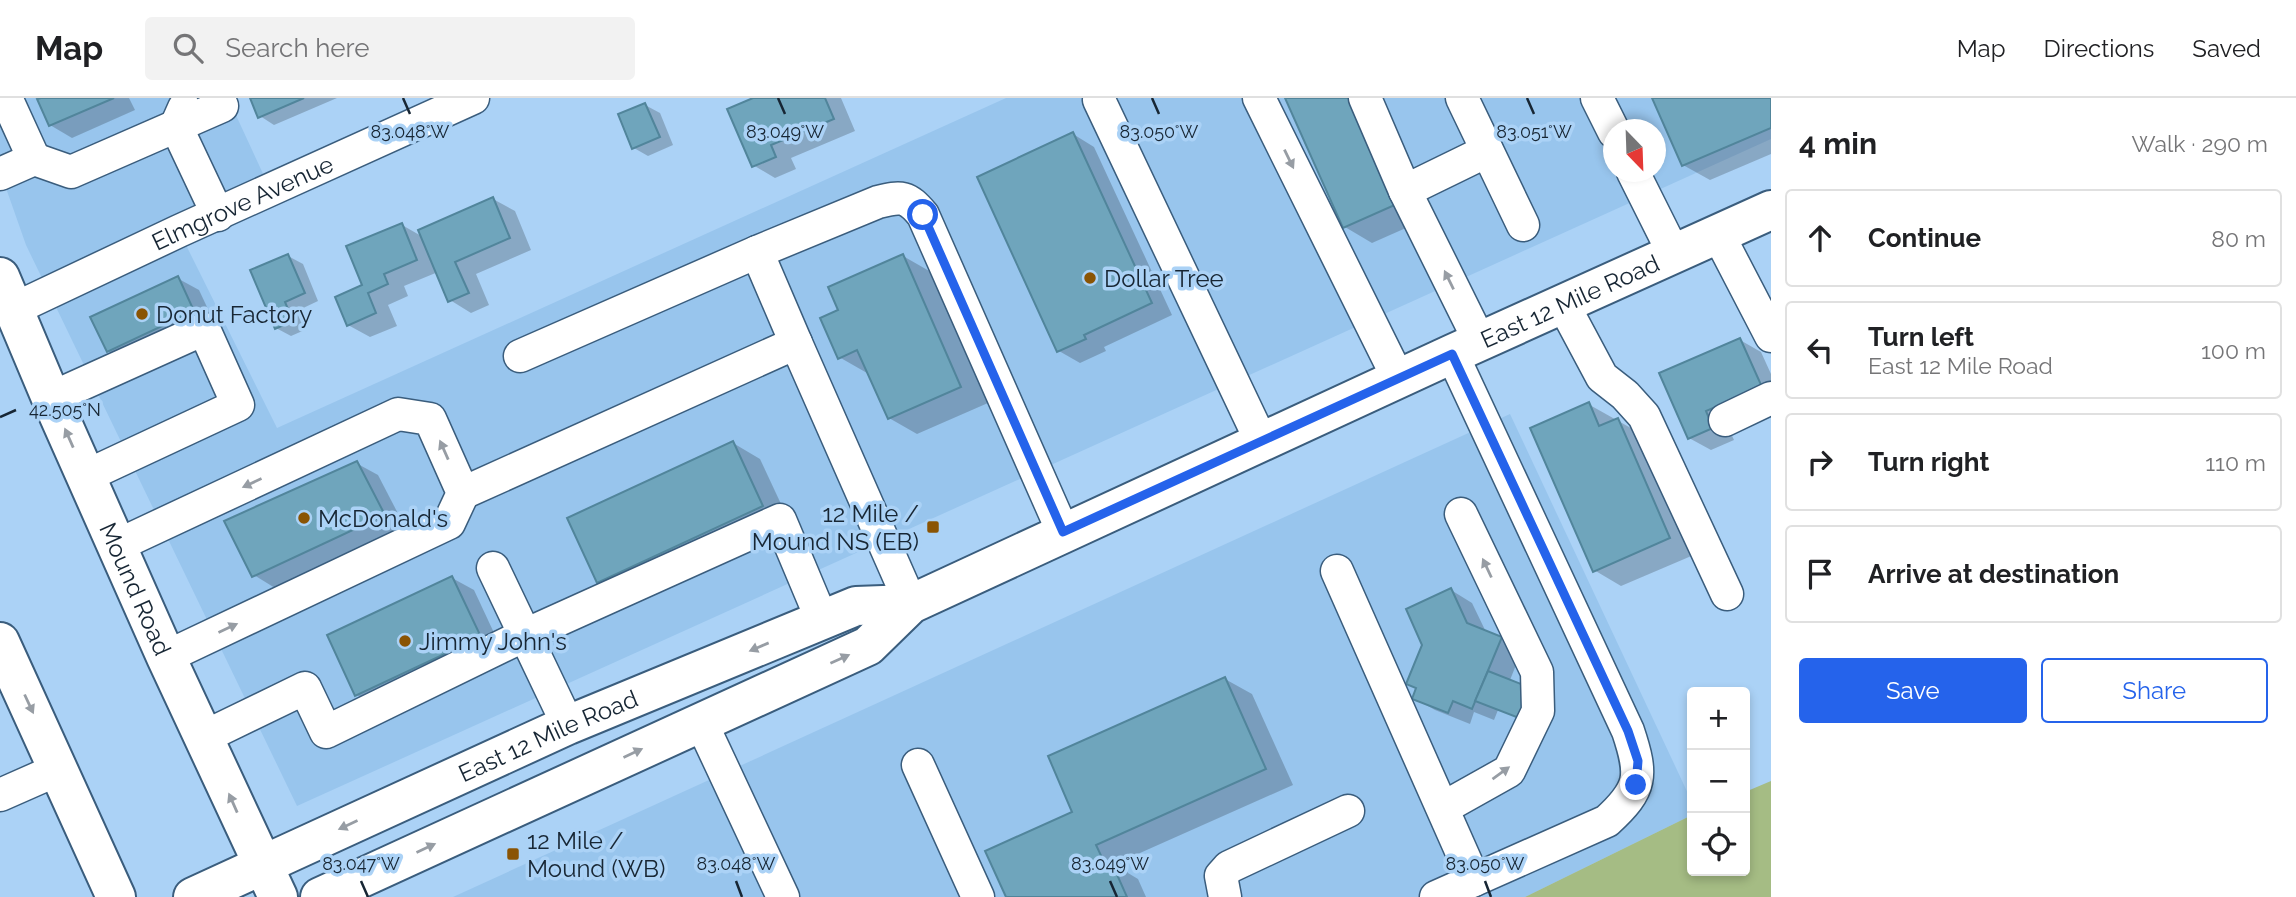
<!DOCTYPE html>
<meta charset="utf-8">
<style>
body{margin:0;font-family:Raleway,sans-serif;background:#f2f2f2;color:#202124}
.controls{position:absolute;right:21px;bottom:21px;display:grid;overflow:hidden;border-radius:7px;box-shadow:0 4px 10px #0003}
.controls button{width:63px;height:63px;display:grid;place-items:center;padding:0;border:0;border-bottom:2px solid #e0e0e0;background:#fff;color:#202124;font:35px sans-serif}
.compass{position:absolute;left:1603px;top:21px;width:63px;height:63px;border-radius:50%;background:#fff;box-shadow:0 4px 10px #0003;rotate:157deg}
.stop{position:absolute;width:21px;height:21px;margin:-16px;border:5px solid #2563eb;border-radius:50%;background:#fff}
.stop.end{background:#2563eb;border-color:#fff;box-shadow:0 2px 7px #0008}
.list{margin:0;padding:0;list-style:none}
h2{display:flex;justify-content:space-between;align-items:center;height:91px;margin:0;padding:0 28px;font-size:30px}
h2 small{font-size:23px;font-weight:400;color:#757577}
.list li{display:grid;grid-template-columns:46px 1fr auto;gap:21px;align-items:center;box-sizing:border-box;height:98px;margin:0 14px 14px;padding:0 14px;border:2px solid #e0e0e0;border-radius:7px}
.list b{display:block;font-size:26px;white-space:nowrap}
.list p{margin:0;font-size:23px;white-space:nowrap;color:#757577}
.list em{font-size:23px;font-style:normal;color:#757577}
.actions{display:flex;gap:14px;padding:21px 28px}
.actions a{flex:1;padding:16px 0;border:2px solid #2563eb;border-radius:7px;text-align:center;font-size:24px;color:#2563eb}
.actions .main{background:#2563eb;color:#fff}
.icon{flex:none;width:38px;height:38px;fill:none;stroke:currentColor;stroke-width:2;stroke-linecap:round;stroke-linejoin:round}
.map{position:relative;flex:none;width:1771px;height:799px;overflow:hidden}
header{display:flex;align-items:center;gap:42px;box-sizing:border-box;height:98px;padding:0 35px;background:#fff;border-bottom:2px solid #e0e0e0}
header strong{font-size:33px}
nav{display:flex;gap:38px;margin-inline-start:auto;font-size:24px}
.search{width:490px;height:63px;background:#f2f2f2;display:flex;align-items:center;gap:18px;box-sizing:border-box;padding:0 24px;border-radius:7px;color:#757577;font-size:26px}
main{display:flex}
aside{flex:1;background:#fff}
.map>svg:first-child{display:block}
.built{fill:#98c5ed;fill-rule:evenodd}
.green{fill:#a5bc84}
.shadow{fill:#0003}
.building{fill:#6fa5bc;stroke:#51859b;stroke-width:2}
.lines{fill:none;stroke-linecap:round;stroke-linejoin:round}
.minor-casing{stroke:#3a5d7d;stroke-width:35}
.major-casing{stroke:#3a5d7d;stroke-width:42}
.minor{stroke:#fff;stroke-width:32}
.major{stroke:#fff;stroke-width:38}
.oneway{fill:#979da4}
.route{stroke:#2563eb;stroke-width:9}
.ticks{fill:none;stroke:#172634;stroke-width:2.5}
.poi-dot{fill:#8a5404;stroke:#abd2f6;stroke-width:2.5}
.labels{text-anchor:middle;dominant-baseline:central;stroke-width:7;stroke-linejoin:round;paint-order:stroke}
.street-label{font-size:24px;fill:#172634;stroke:#abd2f6}
.poi-label{font-size:24px;fill:#172634;stroke:#abd2f6;text-anchor:start}
.ticks-label{font-size:18px;text-anchor:middle;fill:#172634;stroke:#abd2f6;stroke-width:7;stroke-linejoin:round;paint-order:stroke}
</style>
<header>
<strong>Map</strong>
<div class="search"><svg class="icon" aria-label="search" viewBox="0 0 24 24"><circle cx="10" cy="10" r="6"/><path d="M15 15l6 6"/></svg>Search here</div>
<nav><a>Map</a><a>Directions</a><a>Saved</a></nav>
</header>
<main>
<div class="map">
<svg width="1771" height="799" viewBox="0 0 1771 799">
<rect width="100%" height="100%" fill="#abd2f6"/>
<g class="built">
<path d="M0,0H228L271,93L179,133L277,330L1006,0H1771V41L297,708L26,147L0,73ZM1614,32H1656V74H1614Z"/>
<polygon points="1510,316 1692,704 1692,717 1525,799 453,799"/>
</g>
<polygon class="green" points="1771,683 1771,799 1525,799 1692,717 1692,773 1745,773 1745,694"/>
<g class="shadow">
<polygon points="45,0 129,0 135,12 72,40 50,27"/>
<polygon points="252,0 337,0 274,27 260,18"/>
<polygon points="757,0 841,0 855,33 791,60 796,71 775,80 753,67"/>
<polygon points="1287,0 1369,0 1424,122 1372,145 1345,129"/>
<polygon points="1654,0 1771,0 1771,56 1710,82 1683,67"/>
<polygon points="645,7 660,15 673,47 648,58 634,50"/>
<polygon points="1073,36 1094,49 1172,217 1104,249 1106,253 1080,265 1059,253"/>
<polygon points="493,101 515,113 531,152 476,176 489,207 471,215 450,202 438,174 404,188 408,198 388,207 397,228 370,239 348,227 364,188 402,127 423,139"/>
<polygon points="288,158 303,166 318,203 299,212 307,231 291,238 276,230"/>
<polygon points="903,158 931,174 988,305 917,336 889,320 869,274 867,275 839,259 840,213"/>
<polygon points="177,180 199,192 215,226 130,266 108,253"/>
<polygon points="1740,242 1761,254 1771,276 1771,306 1726,325 1734,342 1711,352 1689,340"/>
<polygon points="1588,306 1645,338 1696,456 1621,488 1594,472"/>
<polygon points="733,345 760,361 789,423 626,499 599,483"/>
<polygon points="356,365 378,377 405,429 275,490 254,477"/>
<polygon points="452,480 474,492 502,552 378,610 357,597"/>
<polygon points="1451,492 1472,505 1486,534 1522,552 1494,622 1474,614 1470,626 1435,612 1414,600 1418,591 1408,586"/>
<polygon points="1225,581 1252,596 1293,687 1122,763 1128,775 1138,781 1146,799 1008,799 1075,715"/>
</g>
<g class="building">
<polygon points="41,0 114,0 49,28 37,1"/>
<polygon points="250,0 304,0 258,20"/>
<polygon points="753,0 825,0 834,21 771,47 776,59 752,69 727,11"/>
<polygon points="1285,0 1349,0 1397,106 1343,130"/>
<polygon points="1652,0 1771,0 1771,30 1682,68"/>
<polygon points="645,5 660,39 632,51 618,16"/>
<polygon points="1073,34 1152,205 1084,237 1086,241 1057,254 977,79"/>
<polygon points="493,99 510,140 455,164 469,195 448,204 418,132"/>
<polygon points="402,125 417,162 384,176 388,186 368,195 376,215 347,228 335,199 362,187 346,148"/>
<polygon points="288,156 305,195 285,204 293,223 275,231 250,172"/>
<polygon points="903,156 961,289 888,321 857,252 838,261 820,220 838,212 828,189"/>
<polygon points="178,178 194,213 107,254 90,219"/>
<polygon points="1740,240 1762,289 1706,313 1713,330 1688,341 1659,275"/>
<polygon points="1589,304 1599,328 1618,320 1670,440 1593,474 1530,330"/>
<polygon points="733,343 763,408 597,485 567,420"/>
<polygon points="357,363 385,417 252,479 224,423"/>
<polygon points="452,478 481,539 355,598 327,537"/>
<polygon points="1451,490 1467,525 1502,539 1472,611 1453,603 1448,615 1412,601 1416,590 1406,586 1422,547 1406,511"/>
<polygon points="1488,573 1531,590 1519,620 1475,603"/>
<polygon points="1225,579 1266,671 1096,747 1105,766 1111,763 1127,799 1006,799 985,753 1072,714 1048,658"/>
</g>
<g class="lines">
<g class="minor-casing">
<g id="minor">
<polyline points="1259,0 1398,280"/>
<polyline points="1365,0 1405,93 1480,244"/>
<polyline points="1462,0 1523,127"/>
<polyline points="1597,0 1614,34"/>
<polyline points="1099,2 1261,343"/>
<polyline points="8,4 34,61"/>
<polyline points="184,10 176,28 218,117"/>
<polyline points="1633,74 1674,156"/>
<polyline points="0,76 34,61 71,74 222,8 218,0"/>
<polyline points="1405,93 1487,53"/>
<polyline points="1718,136 1771,238"/>
<polyline points="1563,206 1602,279 1625,297 1644,318 1727,496"/>
<path id="s1" d="M14,211L179,133L473,0"/>
<path d="M796,245L757,154L878,104C902,98 907,98 923,117L1063,434"/>
<polyline points="520,258 757,154"/>
<polyline points="51,300 204,231 238,307 86,378"/>
<polyline points="1725,322 1771,300"/>
<polyline points="463,395 796,245 911,506"/>
<polyline points="116,448 398,316 430,321 463,395 449,425 166,559"/>
<polyline points="493,470 568,627"/>
<polyline points="1337,473 1474,782"/>
<polyline points="701,624 783,799"/>
<polyline points="204,639 305,590 326,634 525,537 780,422 822,522"/>
<polyline points="918,667 978,799"/>
<polyline points="0,697 59,671"/>
<polyline points="1443,710 1509,673 1538,613 1537,574 1461,416"/>
<polyline points="1225,799 1221,778 1229,769 1348,713"/>
<path d="M1436,799L1607,723C1642,691 1643,678 1628,633L1452,256"/>
</g>
</g>
<g class="major-casing">
<g id="major">
<path id="s2" d="M0,179L51,300L166,559L278,799"/>
<polyline points="0,544 116,799"/>
<path id="s3" d="M193,799L568,627L856,508L911,506"/>
<path id="s4" d="M320,799L868,548L911,506L1452,256L1771,112"/>
</g>
</g>
<use href="#minor" class="minor"/>
<use href="#major" class="major"/>
</g>
<defs><path id="oneway-solid" d="M-6-.8H1V-3.2L6.5 0L1 3.2V.8H-6Z" transform="scale(1.75)"/></defs>
<g class="oneway">
<use href="#oneway-solid" transform="translate(1289 61) rotate(64)"/>
<use href="#oneway-solid" transform="translate(1449 182) rotate(-116)"/>
<use href="#oneway-solid" transform="translate(69 340) rotate(-114)"/>
<use href="#oneway-solid" transform="translate(444 352) rotate(-114)"/>
<use href="#oneway-solid" transform="translate(252 385) rotate(155)"/>
<use href="#oneway-solid" transform="translate(1487 470) rotate(-115)"/>
<use href="#oneway-solid" transform="translate(228 530) rotate(-25)"/>
<use href="#oneway-solid" transform="translate(759 549) rotate(157)"/>
<use href="#oneway-solid" transform="translate(840 561) rotate(-24)"/>
<use href="#oneway-solid" transform="translate(29 606) rotate(65)"/>
<use href="#oneway-solid" transform="translate(633 655) rotate(-25)"/>
<use href="#oneway-solid" transform="translate(1501 675) rotate(-36)"/>
<use href="#oneway-solid" transform="translate(233 705) rotate(-114)"/>
<use href="#oneway-solid" transform="translate(348 727) rotate(155)"/>
<use href="#oneway-solid" transform="translate(426 750) rotate(-25)"/>
</g>
<g class="lines">
<polyline class="route" points="923,117 1063,434 1452,256 1628,633 1638,663 1636,687"/>
</g>
<path class="ticks" d="M403,0L410,16M778,0L785,16M1152,0L1159,16M1527,0L1534,16M0,319L16,312M361,783L368,799M736,783L742,799M1110,783L1117,799M1485,783L1491,799"/>
<g class="poi-dot">
<circle cx="1090" cy="180" r="7"/>
<circle cx="142" cy="216" r="7"/>
<circle cx="304" cy="420" r="7"/>
<rect x="926" y="422" width="14" height="14" rx="3.5"/>
<circle cx="405" cy="543" r="7"/>
<rect x="506" y="749" width="14" height="14" rx="3.5"/>
</g>
<g class="labels">
<g class="street-label">
<text stroke="none"><textPath href="#s1" startOffset="252">Elmgrove Avenue</textPath></text>
<text stroke="none"><textPath href="#s4" startOffset="1388">East 12 Mile Road</textPath></text>
<text stroke="none"><textPath href="#s2" startOffset="340">Mound Road</textPath></text>
<text stroke="none"><textPath href="#s3" startOffset="390">East 12 Mile Road</textPath></text>
</g>
<g class="poi-label">
<text x="1104" y="180">Dollar Tree</text>
<text x="156" y="216">Donut Factory</text>
<text x="919" y="415" text-anchor="end">12 Mile /<tspan x="919" dy="28">Mound NS (EB)</tspan></text>
<text x="318" y="420">McDonald's</text>
<text x="419" y="543">Jimmy John's</text>
<text x="527" y="742">12 Mile /<tspan x="527" dy="28">Mound (WB)</tspan></text>
</g>
</g>
<g class="ticks-label">
<text x="410" y="40">83.048°W</text>
<text x="785" y="40">83.049°W</text>
<text x="1159" y="40">83.050°W</text>
<text x="1534" y="40">83.051°W</text>
<text x="65" y="318">42.505°N</text>
<text x="361" y="772">83.047°W</text>
<text x="736" y="772">83.048°W</text>
<text x="1110" y="772">83.049°W</text>
<text x="1485" y="772">83.050°W</text>
</g>
</svg>
<div class="controls">
<button>+</button>
<button>−</button>
<button><svg class="icon" aria-label="locate" viewBox="0 0 24 24"><circle cx="12" cy="12" r="6"/><path d="M12 2v4M12 18v4M2 12h4M18 12h4"/></svg></button>
</div>
<svg class="compass" viewBox="-18 -18 36 36"><path d="M0-13l5 13h-10z" fill="#e53935"/><path d="M0 13l5-13h-10z" fill="#757577"/></svg>
<div class="stop" style="left:923px;top:117px"></div>
<div class="stop end" style="left:1636px;top:687px"></div>
</div>
<aside>
<h2>4 min<small>Walk · 290 m</small></h2>
<ul class="list">
<li><svg class="icon" aria-label="ahead" viewBox="0 0 24 24"><path d="M12 20V5M6 11l6-6 6 6"/></svg><div><b>Continue</b></div><em>80 m</em></li>
<li><svg class="icon" aria-label="left" viewBox="0 0 24 24"><path d="M17 20v-9H6M10 6l-5 5 5 5"/></svg><div><b>Turn left</b><p>East 12 Mile Road</p></div><em>100 m</em></li>
<li><svg class="icon" aria-label="right" viewBox="0 0 24 24"><path d="M7 20v-9h11M14 6l5 5-5 5"/></svg><div><b>Turn right</b></div><em>110 m</em></li>
<li><svg class="icon" aria-label="arrive" viewBox="0 0 24 24"><path d="M6 21V4h12l-3 4 3 4H6"/></svg><div><b>Arrive at destination</b></div></li>
</ul>
<div class="actions"><a class="main">Save</a><a>Share</a></div>
</aside>
</main>
